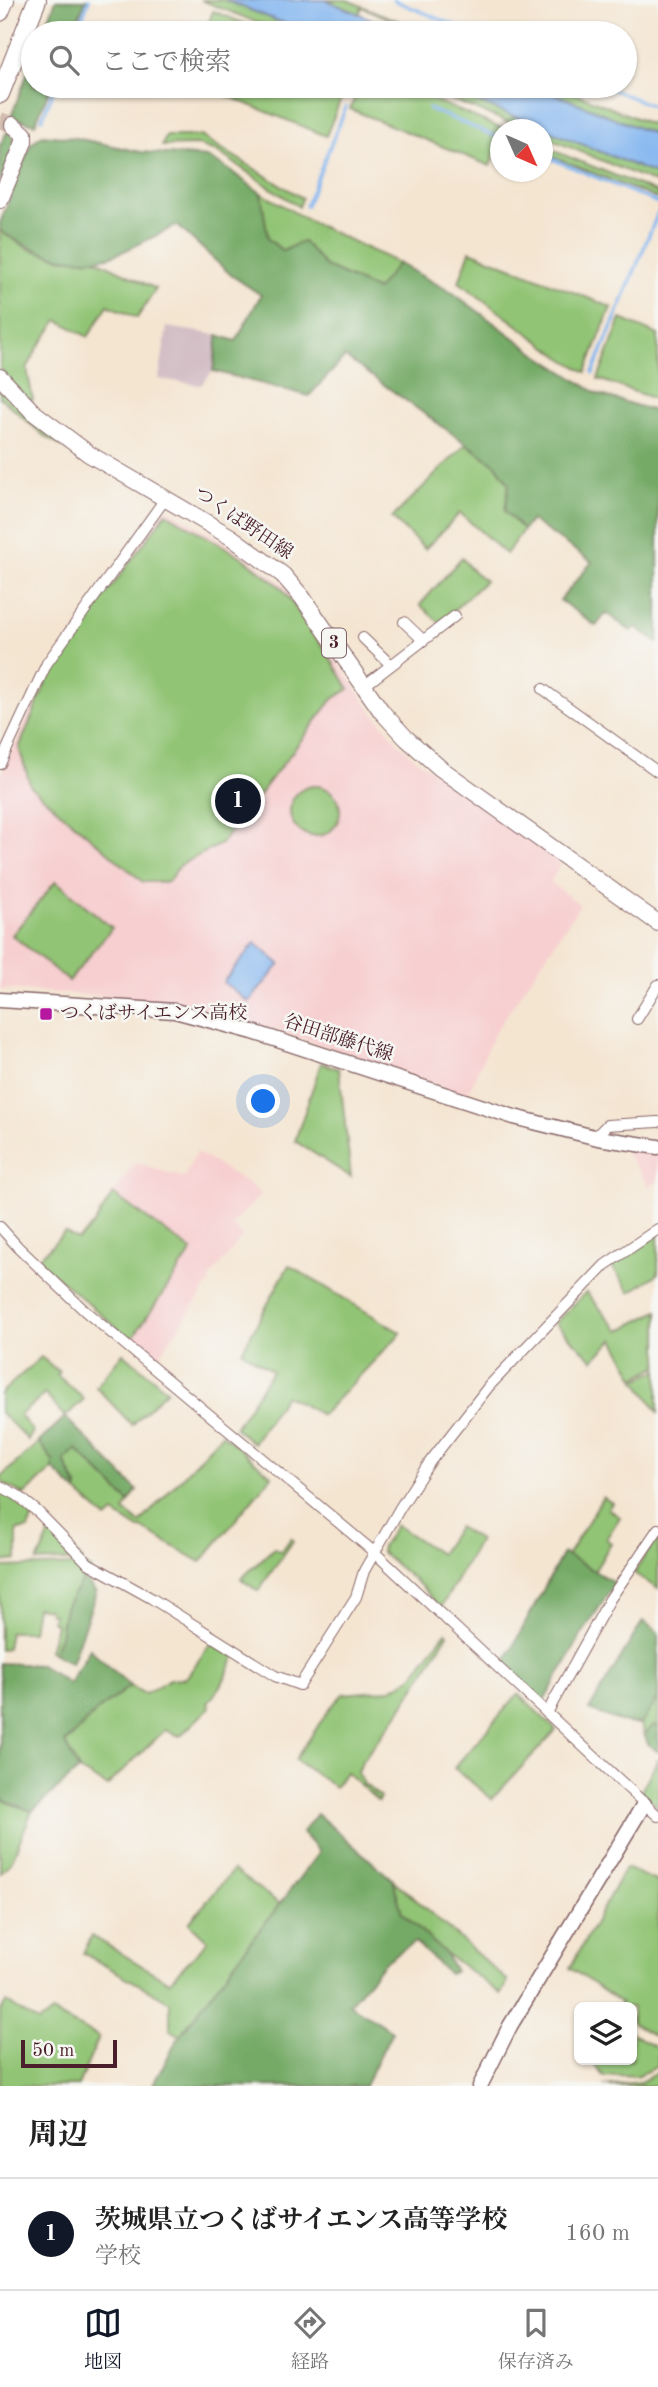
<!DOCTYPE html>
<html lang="ja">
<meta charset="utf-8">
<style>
body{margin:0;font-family:"Old Standard TT","Noto Serif JP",serif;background:#f2f2f2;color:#222}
.controls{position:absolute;right:21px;bottom:21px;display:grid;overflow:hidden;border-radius:10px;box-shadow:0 2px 5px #0004}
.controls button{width:63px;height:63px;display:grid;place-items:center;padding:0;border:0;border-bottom:2px solid #e0e0e0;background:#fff;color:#222;font:35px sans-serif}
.compass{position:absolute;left:490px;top:119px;width:63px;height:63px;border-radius:50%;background:#fff;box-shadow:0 2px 5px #0004;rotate:135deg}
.scale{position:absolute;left:21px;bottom:18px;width:96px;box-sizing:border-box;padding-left:7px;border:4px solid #4a1f2b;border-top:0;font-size:19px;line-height:24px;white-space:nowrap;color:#4a1f2b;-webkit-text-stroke:5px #f6f6f2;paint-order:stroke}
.you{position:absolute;left:264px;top:1102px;width:24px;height:24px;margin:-18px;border:5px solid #fff;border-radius:50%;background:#1a73e8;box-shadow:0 0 0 10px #1a73e833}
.badge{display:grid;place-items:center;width:46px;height:46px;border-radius:50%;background:#111827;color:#fff;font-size:23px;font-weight:700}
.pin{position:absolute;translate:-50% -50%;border:4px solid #fff;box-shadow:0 2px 7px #0006}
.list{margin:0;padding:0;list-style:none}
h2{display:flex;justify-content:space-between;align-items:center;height:91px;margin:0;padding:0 28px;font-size:30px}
h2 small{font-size:23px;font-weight:400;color:#767676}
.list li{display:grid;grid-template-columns:46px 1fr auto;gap:21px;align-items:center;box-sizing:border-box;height:112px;padding:0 28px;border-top:2px solid #e0e0e0}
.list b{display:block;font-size:26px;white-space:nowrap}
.list p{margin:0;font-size:23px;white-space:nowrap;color:#767676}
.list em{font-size:23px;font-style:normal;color:#767676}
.icon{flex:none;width:38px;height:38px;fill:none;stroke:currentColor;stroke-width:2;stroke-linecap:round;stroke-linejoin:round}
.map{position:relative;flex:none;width:658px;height:2086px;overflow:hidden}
.search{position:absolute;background:#fff;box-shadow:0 2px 5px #0004;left:21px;right:21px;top:21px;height:77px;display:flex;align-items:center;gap:18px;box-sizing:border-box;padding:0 24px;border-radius:38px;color:#767676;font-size:26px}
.sheet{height:203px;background:#fff}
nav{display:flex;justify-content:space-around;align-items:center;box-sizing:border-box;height:98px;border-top:2px solid #e0e0e0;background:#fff;font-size:19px;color:#767676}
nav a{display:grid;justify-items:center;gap:4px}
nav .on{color:#111827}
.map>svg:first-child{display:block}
.built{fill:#f7cfd0}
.industrial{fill:#d2bdc5}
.green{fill:#91c475;stroke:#6e7250;stroke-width:2}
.forest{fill:#74aa66;stroke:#5f6448;stroke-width:2}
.water{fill:#83b6f0;stroke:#666a8e;stroke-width:2}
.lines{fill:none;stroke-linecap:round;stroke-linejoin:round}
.stream{stroke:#83b6f0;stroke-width:3.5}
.primary-tunnel{stroke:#d2bdb0;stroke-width:16;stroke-dasharray:16 8;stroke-linecap:butt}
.street-casing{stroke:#866465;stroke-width:12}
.secondary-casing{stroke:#866465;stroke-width:17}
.primary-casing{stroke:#866465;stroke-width:18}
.highway-casing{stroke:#866465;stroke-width:20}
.street{stroke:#fff;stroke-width:10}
.secondary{stroke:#fff;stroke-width:14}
.primary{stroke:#fff;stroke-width:16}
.highway{stroke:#fff;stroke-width:18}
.poi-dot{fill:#b5179e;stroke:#f6f6f2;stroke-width:2.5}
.labels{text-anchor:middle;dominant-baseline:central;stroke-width:5;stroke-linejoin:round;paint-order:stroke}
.shield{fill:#f6f6f2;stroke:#7e6067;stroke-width:2}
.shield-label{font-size:18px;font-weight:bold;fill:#4a1f2b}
.street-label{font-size:19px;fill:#4a1f2b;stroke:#f6f6f2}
.poi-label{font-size:19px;fill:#4a1f2b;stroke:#f6f6f2;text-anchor:start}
</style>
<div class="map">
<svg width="658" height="2086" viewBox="0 0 658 2086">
<rect width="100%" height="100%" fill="#f6f6f2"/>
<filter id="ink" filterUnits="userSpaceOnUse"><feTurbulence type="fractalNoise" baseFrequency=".0143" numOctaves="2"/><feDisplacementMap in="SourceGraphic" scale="14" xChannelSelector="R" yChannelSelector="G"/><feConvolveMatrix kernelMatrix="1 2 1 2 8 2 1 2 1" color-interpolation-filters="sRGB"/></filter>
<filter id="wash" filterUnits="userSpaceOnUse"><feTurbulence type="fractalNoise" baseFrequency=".00686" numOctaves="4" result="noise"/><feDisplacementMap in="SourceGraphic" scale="28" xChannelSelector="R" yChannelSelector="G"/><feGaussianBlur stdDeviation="1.57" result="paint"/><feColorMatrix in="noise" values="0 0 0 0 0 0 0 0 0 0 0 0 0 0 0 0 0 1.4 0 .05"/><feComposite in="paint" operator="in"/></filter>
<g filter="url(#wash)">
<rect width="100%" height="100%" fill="#f4e5d1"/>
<g class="built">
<polygon points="164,510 169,510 228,544 283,584 372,711 398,743 413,757 561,864 550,882 580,905 494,1034 467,1095 285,1033 202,1009 118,997 0,989 0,776 51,666"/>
<polygon points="621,1146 658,1154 658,1181 649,1186"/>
<polygon points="196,1152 248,1183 261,1194 232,1225 243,1236 208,1280 210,1282 155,1362 131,1340 192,1251 113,1194 135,1162 184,1178"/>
</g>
<polygon class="industrial" points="167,327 218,335 213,371 201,385 159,379"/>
<g class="green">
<polygon points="201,0 225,0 309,33 283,33"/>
<polygon points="325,0 347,0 429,33 402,32 404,25 362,7 359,14"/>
<polygon points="213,11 269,33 205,33"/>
<polygon points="203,86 346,86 326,136"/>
<polygon points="360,86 400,86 503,129 500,130 500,137 446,116 500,139 490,166 350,109"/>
<polygon points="416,86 439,86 658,175 658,184 543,136 542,130 526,129"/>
<polygon points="535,86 558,86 658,127 658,136"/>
<polygon points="166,136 201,136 302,198 299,207 218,152 198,145 162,146"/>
<polygon points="542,146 658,193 658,199 543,153"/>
<polygon points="258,191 311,222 398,263 378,290 326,267 303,241 283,251 268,239"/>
<polygon points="0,231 29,249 63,259 93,258 156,289 137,318 108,305 88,337 58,320 37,349 27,369 33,400 28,401 0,369"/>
<polygon points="470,251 611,307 586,372 562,358 459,282"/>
<polygon points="621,319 658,335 658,400 598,379"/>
<polygon points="0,387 78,455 44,436 0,397"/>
<polygon points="466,444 496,465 509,484 505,511 523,530 506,554 460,513 425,549 392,518"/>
<polygon points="166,513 242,557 281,587 326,651 349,689 333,699 221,844 180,865 168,882 143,882 31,787 19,748 52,668"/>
<polygon points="462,557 469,567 485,581 440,623 420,605"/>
<circle cx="315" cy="811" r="25"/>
<polygon points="56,881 112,928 69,981 12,935"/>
<polygon points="321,1063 339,1069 351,1177 295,1141"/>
<polygon points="113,1194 192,1251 131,1340 37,1260 65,1232 78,1240 94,1224"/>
<polygon points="658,1235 658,1274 630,1292 611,1265"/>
<polygon points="289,1265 401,1333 322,1415 285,1395 253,1443 235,1428 272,1371 242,1351"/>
<polygon points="586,1292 619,1331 658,1311 658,1366 635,1378 614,1339 593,1360 555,1323"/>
<polygon points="123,1353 167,1390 132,1425 96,1387"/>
<polygon points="41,1357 59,1372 57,1375 84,1399 65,1417 45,1394 20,1415 33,1432 28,1440 0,1412 0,1394"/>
<polygon points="658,1370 658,1412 636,1380"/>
<polygon points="222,1434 272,1476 201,1562 141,1528 139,1529 114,1513 107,1519 76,1491 78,1488 63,1461 76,1449 129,1502 124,1511 140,1523"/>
<polygon points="39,1442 53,1461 53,1469 24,1495 0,1481 0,1478"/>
<polygon points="0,1491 14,1498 34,1514 28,1529 17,1530 17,1560 0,1562"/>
<polygon points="603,1497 612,1503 608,1509 620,1517 606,1539 611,1543 594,1572 567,1556"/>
<polygon points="396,1525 440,1554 458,1527 479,1540 441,1608 421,1586 381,1552 382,1547"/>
<polygon points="51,1531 82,1560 37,1562"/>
<polygon points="291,1538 293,1541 258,1591 241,1579 274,1548 281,1552"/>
<polygon points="656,1539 658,1540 658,1589 634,1573"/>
<polygon points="85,1565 91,1569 65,1607 60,1636 53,1653 49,1651 56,1624 52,1621 53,1614 49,1613 49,1609 36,1607 32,1632 10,1632 7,1648 0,1650 0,1567"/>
<polygon points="446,1632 448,1634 398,1714 362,1761 358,1773 364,1784 380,1797 378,1801 346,1772 335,1787 295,1760 331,1707 343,1694 389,1690 410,1679"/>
<polygon points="211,1643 235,1657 221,1686 208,1703 210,1707 180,1736 165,1730 107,1786 79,1770 65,1744 98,1710 130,1686 145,1694 170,1679 186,1678"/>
<polygon points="518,1694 556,1730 492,1799 454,1768"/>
<polygon points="658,1698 658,1726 654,1725 644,1734 641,1724"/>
<polygon points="658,1759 658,1807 641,1791"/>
<polygon points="0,1797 5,1801 32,1811 11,1862 0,1873"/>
<polygon points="625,1868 658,1882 658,2038 632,2023 632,2007 617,2007 621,2003 570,1968"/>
<polygon points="233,1870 280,1904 180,2036 170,2030 170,2002 83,1953 92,1936 169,1982 208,1941 189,1923"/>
<polygon points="393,1880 508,1981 501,1994 445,1953 402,1913"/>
<polygon points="7,2002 38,2022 53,2013 99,2037 78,2086 0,2086 0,2011"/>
<polygon points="632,2033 658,2049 658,2066 637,2076 620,2075 604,2077 590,2060 603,2062 605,2060 632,2060"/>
<polygon points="658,2072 658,2086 603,2086 641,2082"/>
</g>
<g class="forest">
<polygon points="56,0 86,0 72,33 43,33"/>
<polygon points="33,58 33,86 51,86 35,124 11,117"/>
<polygon points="7,132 12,134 16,142 0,183 0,145"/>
<path d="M42,135L76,138L141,152L207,157L228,169L261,193L268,239L283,251L303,241L326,267L377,290L398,263L453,293L535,353L598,394L658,412V643L636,627L631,631L606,613L596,626L560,600L592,562L531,520L523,530L505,511L509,484L496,465L345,357L309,396L213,371L218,335L236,341L261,295L231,275L177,225C160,233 125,253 108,257C66,266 35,252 0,231V223L31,144Z"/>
<polygon points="65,1417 137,1490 129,1502 76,1449 64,1461 78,1489 76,1491 53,1469 53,1461 39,1442"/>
<polygon points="563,1553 615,1583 582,1634 543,1703 503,1665"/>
<polygon points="84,1578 96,1593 71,1663 53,1653 60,1636 65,1607"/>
<polygon points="643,1621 658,1632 658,1698 641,1724 625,1723 589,1710"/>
<polygon points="90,1649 130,1686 98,1710 65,1743 79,1770 32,1811 5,1801 0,1797 0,1663 40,1665 69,1683"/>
<polygon points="654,1725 658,1726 658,1752 648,1744 644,1734"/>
<polygon points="317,1814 393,1880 402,1913 445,1953 455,1971 449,1974 415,1942 385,1962 349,2004 392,2031 365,2086 152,2086 180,2035 319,1852 302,1833"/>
</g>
<g class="water">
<polygon points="225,0 325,0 406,33 309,33"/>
<polygon points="439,86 535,86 658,136 658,175"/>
<polygon points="255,943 280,964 249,1002 223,982"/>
</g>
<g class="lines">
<g class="stream">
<polyline points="393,0 474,33"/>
<polyline points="76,33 89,0"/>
<polyline points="603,86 658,108"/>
<polyline points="429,109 500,138"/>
<polyline points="42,119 55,86"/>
<polyline points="542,155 658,203"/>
<polyline points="306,206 346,107"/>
<polyline points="593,373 658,213"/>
</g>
</g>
</g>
<g filter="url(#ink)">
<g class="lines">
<polyline class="primary-tunnel" points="0,120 13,125"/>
<g class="street-casing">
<g id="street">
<polyline points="404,622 423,640"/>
<polyline points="363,638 391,665"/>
<polyline points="364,686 455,616"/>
<polyline points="543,689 658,772"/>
<polyline points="0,764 47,663 165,499"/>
<polyline points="637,1019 658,985"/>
<polyline points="595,1137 607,1125 658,1122"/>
<polyline points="0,1227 18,1247 85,1311 374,1552 658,1816"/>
<polyline points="0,1486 17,1495 38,1512 88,1563 151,1598 275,1676 300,1685 356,1597 364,1571 400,1508 429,1463 489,1386 605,1265 658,1229"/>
<polyline points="547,1713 610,1599 658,1529"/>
</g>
</g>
<g class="secondary-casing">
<g id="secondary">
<polyline points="0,1000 175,1011 253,1032 514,1117 598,1138 658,1147"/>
<polyline points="480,2086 510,2026 644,1804"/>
</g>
</g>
<g class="primary-casing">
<g id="primary">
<polyline points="0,200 24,142 24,134 13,125"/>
<polyline points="0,377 33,412 89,454 231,537 283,575 302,597 382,712 406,738 440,768 658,923"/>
</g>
</g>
<g class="highway-casing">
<g id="highway">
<polyline points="0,12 5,0"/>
<polyline points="0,94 37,0"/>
</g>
</g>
<use href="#street" class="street"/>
<use href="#secondary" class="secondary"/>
<use href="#primary" class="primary"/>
<use href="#highway" class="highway"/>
</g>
</g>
<rect class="poi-dot" x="39" y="1007" width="14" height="14" rx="3.5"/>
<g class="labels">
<rect class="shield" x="322" y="628.5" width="24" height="29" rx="5"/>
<g class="shield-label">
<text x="334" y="643">3</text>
</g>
<g class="street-label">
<text transform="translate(243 524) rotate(34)">つくば野田線</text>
<text transform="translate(338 1039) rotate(18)">谷田部藤代線</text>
</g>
<g class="poi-label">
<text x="60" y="1014">つくばサイエンス高校</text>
</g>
</g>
</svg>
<div class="controls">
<button><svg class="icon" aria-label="layers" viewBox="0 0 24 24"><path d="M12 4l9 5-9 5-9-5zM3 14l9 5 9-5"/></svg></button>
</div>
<svg class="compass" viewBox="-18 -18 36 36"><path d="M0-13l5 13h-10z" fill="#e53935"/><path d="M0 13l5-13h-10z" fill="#767676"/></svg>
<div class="scale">50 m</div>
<div class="you"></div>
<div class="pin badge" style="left:238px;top:801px">1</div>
<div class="search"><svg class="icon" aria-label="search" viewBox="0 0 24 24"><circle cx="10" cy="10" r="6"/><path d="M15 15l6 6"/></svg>ここで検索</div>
</div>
<section class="sheet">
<h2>周辺<small></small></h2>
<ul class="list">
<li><span class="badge">1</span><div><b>茨城県立つくばサイエンス高等学校</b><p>学校</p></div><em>160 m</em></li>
</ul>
</section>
<nav>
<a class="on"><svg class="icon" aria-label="map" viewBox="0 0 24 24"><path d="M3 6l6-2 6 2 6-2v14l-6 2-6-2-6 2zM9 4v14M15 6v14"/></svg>地図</a>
<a><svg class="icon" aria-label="directions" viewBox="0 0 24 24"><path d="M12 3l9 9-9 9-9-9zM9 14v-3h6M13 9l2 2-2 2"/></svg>経路</a>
<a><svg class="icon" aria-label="saved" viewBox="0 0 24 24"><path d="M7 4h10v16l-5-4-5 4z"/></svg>保存済み</a>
</nav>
